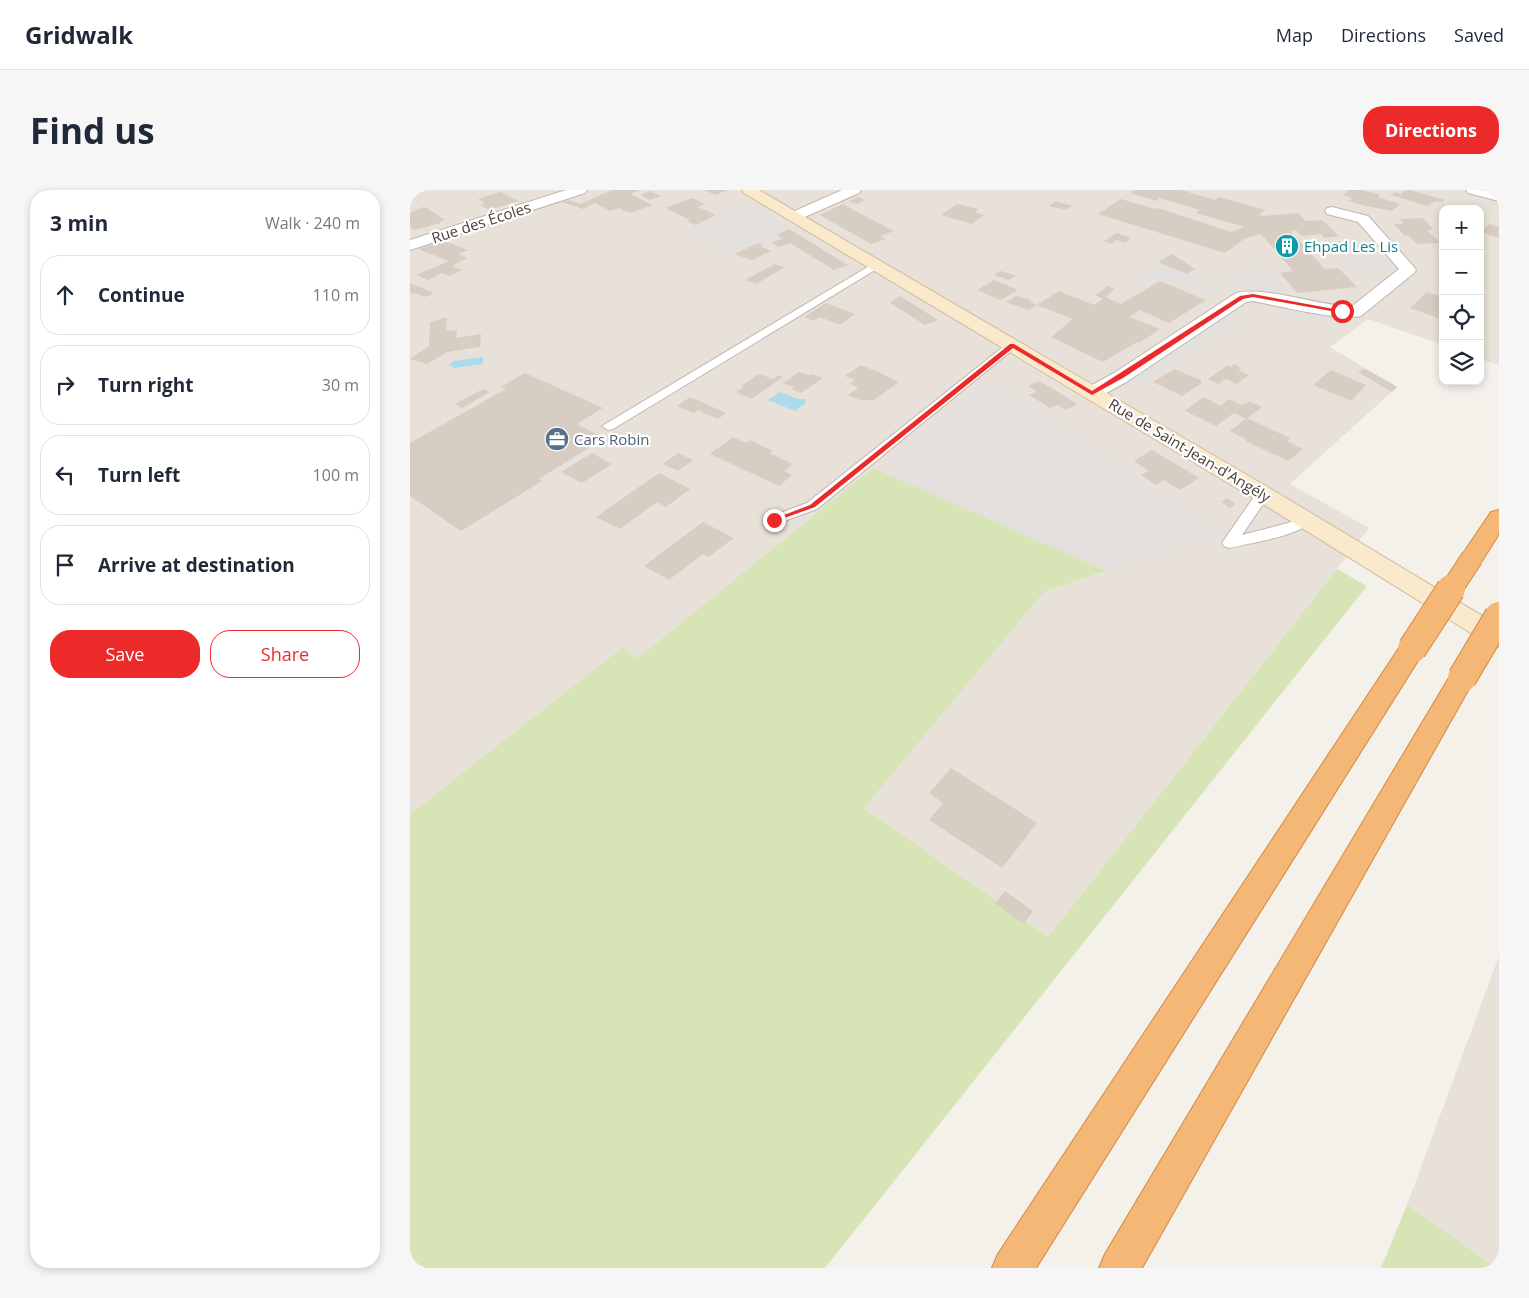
<!DOCTYPE html>
<meta charset="utf-8">
<style>
body{margin:0;font-family:"Open Sans",sans-serif;background:#f6f6f7;color:#1f2937}
.controls{position:absolute;right:15px;top:15px;display:grid;overflow:hidden;border-radius:10px;box-shadow:0 2px 8px #0003}
.controls button{width:45px;height:45px;display:grid;place-items:center;padding:0;border:0;border-bottom:1px solid #e0e1e3;background:#fff;color:#1f2937;font:25px sans-serif}
.stop{position:absolute;width:15px;height:15px;margin:-11px;border:4px solid #ec2a29;border-radius:50%;background:#fff}
.stop.end{background:#ec2a29;border-color:#fff;box-shadow:0 1px 5px #0008}
.list{margin:0;padding:0;list-style:none}
h2{display:flex;justify-content:space-between;align-items:center;height:65px;margin:0;padding:0 20px;font-size:21px}
h2 small{font-size:16px;font-weight:400;color:#747a83}
.list li{display:grid;grid-template-columns:32px 1fr auto;gap:15px;align-items:center;box-sizing:border-box;height:80px;margin:0 10px 10px;padding:0 10px;border:1px solid #e0e1e3;border-radius:20px}
.list b{display:block;font-size:19px;white-space:nowrap}
.list em{font-size:16px;font-style:normal;color:#747a83}
.actions{display:flex;gap:10px;padding:15px 20px}
.actions a{flex:1;padding:11px 0;border:1px solid #ec2a29;border-radius:20px;text-align:center;font-size:18px;color:#ec2a29}
.actions .main{background:#ec2a29;color:#fff}
.icon{flex:none;width:28px;height:28px;fill:none;stroke:currentColor;stroke-width:2;stroke-linecap:round;stroke-linejoin:round}
.map{position:relative;flex:none;width:1089px;height:1078px;overflow:hidden;border-radius:20px}
header{display:flex;align-items:center;gap:30px;box-sizing:border-box;height:70px;padding:0 25px;background:#fff;border-bottom:1px solid #e0e1e3}
header strong{font-size:24px}
nav{display:flex;gap:28px;margin-inline-start:auto;font-size:18px}
.intro{display:flex;align-items:center;justify-content:space-between;box-sizing:border-box;height:120px;padding:0 30px}
h1{margin:0;font-size:35px}
.button{padding:12px 22px;border-radius:20px;background:#ec2a29;color:#fff;font-size:18px;font-weight:700}
main{display:flex;gap:30px;padding:0 30px}
aside{flex:1;background:#fff;border-radius:20px;box-shadow:0 2px 8px #0003}
.map>svg:first-child{display:block}
.residential{fill:#e7e1d9}
.green{fill:#d7e5b6}
.parking{fill:#e3e0de}
.water{fill:#abdbec}
.building{fill:#d8cdc3}
.lines{fill:none;stroke-linecap:round;stroke-linejoin:round}
.lane-casing{stroke:#bfb6ad;stroke-width:2}
.street-casing{stroke:#bfb6ad;stroke-width:2}
.secondary-casing{stroke:#d0bb9d;stroke-width:2}
.highway-casing{stroke:#d48a44;stroke-width:2}
.lane{fill:#fff;fill-rule:evenodd}
.street{fill:#fff;fill-rule:evenodd}
.secondary{fill:#fbe9cd;fill-rule:evenodd}
.highway{fill:#f4b775;fill-rule:evenodd}
.highway-bridge-far1-casing{stroke:#d48a44;stroke-width:23;stroke-linecap:butt}
.highway-bridge-casing{stroke:#d48a44;stroke-width:30;stroke-linecap:butt}
.highway-bridge-far1{stroke:#f4b775;stroke-width:21}
.highway-bridge{stroke:#f4b775;stroke-width:28}
.route{fill:#ec2a29}
.labels{text-anchor:middle;dominant-baseline:central;stroke-width:4.5;stroke-linejoin:round;paint-order:stroke}
.far-street-label{font-size:15px;fill:#473f39;stroke:#fff}
.far-culture-label{font-size:15px;fill:#0d838f;stroke:#fff;text-anchor:start}
.far-service-label{font-size:15px;fill:#4e5e75;stroke:#fff;text-anchor:start}
</style>
<header>
<strong>Gridwalk</strong>
<nav><a>Map</a><a>Directions</a><a>Saved</a></nav>
</header>
<div class="intro"><h1>Find us</h1><a class="button">Directions</a></div>
<main>
<aside>
<h2>3 min<small>Walk · 240 m</small></h2>
<ul class="list">
<li><svg class="icon" aria-label="ahead" viewBox="0 0 24 24"><path d="M12 20V5M6 11l6-6 6 6"/></svg><div><b>Continue</b></div><em>110 m</em></li>
<li><svg class="icon" aria-label="right" viewBox="0 0 24 24"><path d="M7 20v-9h11M14 6l5 5-5 5"/></svg><div><b>Turn right</b></div><em>30 m</em></li>
<li><svg class="icon" aria-label="left" viewBox="0 0 24 24"><path d="M17 20v-9H6M10 6l-5 5 5 5"/></svg><div><b>Turn left</b></div><em>100 m</em></li>
<li><svg class="icon" aria-label="arrive" viewBox="0 0 24 24"><path d="M6 21V4h12l-3 4 3 4H6"/></svg><div><b>Arrive at destination</b></div></li>
</ul>
<div class="actions"><a class="main">Save</a><a>Share</a></div>
</aside>
<div class="map">
<svg width="1089" height="1078" viewBox="0 0 1089 1078">
<rect width="100%" height="100%" fill="#f4f0ea"/>
<g class="residential">
<polygon points="0,0 1089,0 1089,175 1070,169 1070,19 1033,19 1033,155 958,129 920,157 987,197 880,294 959,338 638,747 454,618 634,402 696,382 228,468 213,457 0,624"/>
<polygon points="1089,766 1089,1078 1087,1078 997,1015"/>
</g>
<g class="green">
<polygon points="463,278 697,381 634,402 454,618 638,747 927,379 957,396 415,1078 0,1078 0,624 213,457 228,468"/>
<polygon points="997,1015 1087,1078 971,1078"/>
</g>
<g class="parking">
<polygon points="341,14 379,39 324,64 271,44 306,25"/>
<polygon points="958,53 980,76 962,78 970,86 945,88 920,59 942,58 939,54"/>
<polygon points="752,74 813,100 804,106 757,87 743,96 725,89"/>
<polygon points="856,78 879,101 856,104 848,95 824,98 810,82"/>
<polygon points="899,106 926,112 926,120 932,121 931,134 884,127 885,113 894,115"/>
<polygon points="815,118 836,127 730,195 711,187"/>
<polygon points="565,199 580,205 592,199 810,341 697,381 484,287 498,275 482,267"/>
</g>
<g class="water">
<polygon points="73,167 73,174 44,178 39,175 44,171"/>
<polygon points="370,202 388,209 395,209 396,213 385,221 358,210"/>
</g>
<g class="building">
<polygon points="202,0 230,0 221,4 242,15 221,23 209,18 200,21 185,13 173,19 152,12 160,10 170,14"/>
<polygon points="295,0 318,0 305,5"/>
<polygon points="725,0 771,0 805,10 809,7 855,20 849,25 855,26 888,23 896,31 912,30 929,46 914,48 911,44 891,46 886,40 880,41 915,79 928,78 947,97 887,103 870,83 883,81 851,44 834,49 815,63 688,24 711,9 745,19 748,18 821,42 835,37 786,23 790,20 750,8 746,11 720,3"/>
<polygon points="939,0 952,0 970,5 968,7 990,14 982,21 956,16 938,11 942,8 933,5"/>
<polygon points="996,0 1000,0 1035,10 1033,12 1027,11 1017,16 981,5 985,2 990,4"/>
<polygon points="240,1 244,3 251,6 240,10 230,5"/>
<polygon points="90,2 109,11 79,20 70,14 75,13 68,9"/>
<polygon points="448,7 455,10 447,14 439,11"/>
<polygon points="282,8 295,14 288,17 306,25 285,35 277,31 280,30 255,18"/>
<polygon points="646,11 662,16 655,20 639,16"/>
<polygon points="433,14 449,23 484,41 471,46 475,49 461,54 410,25"/>
<polygon points="547,14 569,19 565,22 574,25 562,34 531,25"/>
<polygon points="13,17 17,18 35,30 29,32 31,33 4,40 0,37 0,23"/>
<polygon points="1013,28 1024,40 1017,40 1030,53 1007,54 999,46 995,46 984,34 994,34 990,29"/>
<polygon points="1080,34 1089,37 1089,48 1071,42"/>
<polygon points="379,39 423,66 438,75 424,80 380,53 369,57 362,52 373,49 367,45"/>
<polygon points="707,43 721,48 716,53 707,50 702,54 694,51"/>
<polygon points="34,51 58,60 48,64 57,68 42,76 52,80 39,86 32,83 18,90 6,85 39,71 8,59"/>
<polygon points="349,53 353,55 350,56 361,61 342,70 324,64"/>
<polygon points="762,64 785,79 777,84 748,72"/>
<polygon points="365,74 375,77 346,94 335,90"/>
<polygon points="591,81 606,86 599,90 584,85"/>
<polygon points="584,90 608,100 590,110 567,100"/>
<polygon points="750,91 796,110 759,133 730,120 719,127 750,139 729,153 727,152 693,172 641,147 663,129 627,115 649,101 684,115 693,109 685,105 698,96 705,99 695,107 711,114"/>
<polygon points="0,93 24,103 15,107 5,103 2,104 0,103"/>
<polygon points="1017,102 1033,107 1033,130 1000,118"/>
<polygon points="490,106 528,130 515,135 480,113"/>
<polygon points="606,106 621,110 619,111 627,115 618,120 596,112"/>
<polygon points="416,113 445,124 430,135 410,127 404,131 394,127"/>
<polygon points="37,127 36,141 47,140 46,148 71,144 70,157 37,162 17,174 0,169 19,156 20,132"/>
<polygon points="824,174 831,178 828,180 839,185 827,194 816,189 808,194 798,189 818,175 821,177"/>
<polygon points="451,175 473,184 489,192 464,210 450,210 438,205 448,198 440,194 445,190 435,186"/>
<polygon points="764,179 791,190 792,193 772,206 743,192"/>
<polygon points="955,179 977,191 987,197 982,202 948,182"/>
<polygon points="921,180 937,187 956,195 941,211 903,195"/>
<polygon points="389,182 399,185 402,184 413,188 391,203 381,199 384,197 373,193"/>
<polygon points="115,183 193,218 167,234 188,245 175,252 182,256 129,289 132,291 51,341 0,306 0,253 96,199 90,197"/>
<polygon points="349,184 363,189 368,185 373,187 341,209 326,202 334,197 331,196"/>
<polygon points="629,191 648,202 667,214 656,220 648,215 640,218 619,205 627,202 618,196"/>
<polygon points="73,199 80,202 52,218 45,214"/>
<polygon points="280,207 316,223 308,229 288,220 284,223 267,216"/>
<polygon points="793,207 811,216 819,209 832,215 839,211 852,217 836,229 824,223 806,236 775,221"/>
<polygon points="837,228 880,248 877,251 893,259 878,271 836,251 837,250 820,241"/>
<polygon points="323,247 336,253 340,250 363,261 359,263 383,274 374,281 382,285 369,296 300,264"/>
<polygon points="742,260 766,274 789,288 770,300 754,290 746,295 731,285 739,281 724,271"/>
<polygon points="182,263 202,274 172,293 151,282"/>
<polygon points="268,263 283,270 268,281 253,274"/>
<polygon points="249,283 280,299 256,317 247,312 210,339 186,327"/>
<polygon points="817,308 826,314 820,318 811,312"/>
<polygon points="293,332 324,348 298,367 293,364 259,390 234,376"/>
<polygon points="541,578 627,633 592,678 519,630 533,613 519,603"/>
<polygon points="595,701 623,721 614,734 585,713"/>
</g>
<g class="lines">
<g class="lane-casing">
<g id="lane">
<polygon points="466,72 470,73 470,77 203,239 198,240 192,236"/>
<polygon points="602,152 606,153 608,155 606,157 407,319 369,333 359,333 357,330 359,327 397,313 598,153"/>
<path d="M853,300L858,301L860,304L832,345L878,333L896,324L901,326L903,329C893,346 839,353 819,358L814,356L812,353L814,350L848,301Z"/>
</g>
</g>
<g class="street-casing">
<g id="street">
<polygon points="156,0 177,0 175,3 0,60 0,50"/>
<polygon points="432,0 451,0 449,3 388,30 378,30 376,27 378,24"/>
<polygon points="1056,0 1079,0 1089,3 1089,11 1058,3"/>
<path d="M922,17L958,26L1004,77L1006,80L1004,83L951,126C928,131 869,116 843,111L836,112L718,191L689,207L682,209L675,207L672,203L675,199L704,183L826,103C855,96 908,115 941,117L989,79L948,32L917,24L915,21L917,18Z"/>
</g>
</g>
<g class="secondary-casing">
<polygon id="secondary" points="332,0 349,0 861,299 1089,436 1089,457 1080,455 845,309 334,3"/>
</g>
<g class="highway-casing">
<g id="highway">
<polygon points="1089,320 1089,344 1070,374 1062,376 1054,374 1050,368 1054,362 1081,322"/>
<polygon points="1002,449 1011,452 1015,459 1011,466 626,1078 582,1078 588,1064 993,452"/>
<polygon points="1052,478 1061,481 1065,488 732,1078 689,1078 695,1064 1043,481"/>
</g>
</g>
<use href="#lane" class="lane"/>
<use href="#street" class="street"/>
<use href="#secondary" class="secondary"/>
<use href="#highway" class="highway"/>
<g class="highway-bridge-far1-casing">
<polyline id="highway-bridge-far1" points="1041,400 1062,368"/>
</g>
<g class="highway-bridge-casing">
<g id="highway-bridge">
<polyline points="1002,459 1041,399"/>
<polyline points="1052,488 1089,426"/>
</g>
</g>
<use href="#highway-bridge-far1" class="highway-bridge-far1"/>
<use href="#highway-bridge" class="highway-bridge"/>
</g>
<polygon class="route" points="843,104 935,121 932,123 843,107 833,109 713,188 682,205 603,158 405,317 366,331 361,330 400,315 600,154 604,154 682,201 830,106"/>
<defs>
<g id="building-disc" transform="scale(1.25)"><circle r="9.5" fill="#0f9aa8" stroke="#fff"/><path d="M-4-6H4V6H1V3H-1V6H-4ZM-2.5-4.3h1.7v1.8h-1.7ZM.8-4.3h1.7v1.8H.8ZM-2.5-1h1.7V.8h-1.7ZM.8-1h1.7V.8H.8Z" fill="#fff"/></g>
<g id="office-disc" transform="scale(1.25)"><circle r="9.5" fill="#5c6f8a" stroke="#fff"/><path d="M-6-3h4V-5.5h4V-3h4V5H-6ZM-1-4.5V-3h2v-1.5ZM-6 0V1H6V0Z" fill="#fff"/></g>
</defs>
<g fill-rule="evenodd">
<use href="#building-disc" x="877" y="56"/>
<use href="#office-disc" x="147" y="249"/>
</g>
<g class="labels">
<g class="far-street-label">
<text transform="translate(71 32) rotate(-18)">Rue des Écoles</text>
<text transform="translate(780 260) rotate(31)">Rue de Saint-Jean-d'Angély</text>
</g>
<g class="far-culture-label">
<text x="894" y="56">Ehpad Les Lis</text>
</g>
<g class="far-service-label">
<text x="164" y="249">Cars Robin</text>
</g>
</g>
</svg>
<div class="controls">
<button>+</button>
<button>−</button>
<button><svg class="icon" aria-label="locate" viewBox="0 0 24 24"><circle cx="12" cy="12" r="6"/><path d="M12 2v4M12 18v4M2 12h4M18 12h4"/></svg></button>
<button><svg class="icon" aria-label="layers" viewBox="0 0 24 24"><path d="M12 4l9 5-9 5-9-5zM3 14l9 5 9-5"/></svg></button>
</div>
<div class="stop" style="left:932px;top:121px"></div>
<div class="stop end" style="left:364px;top:330px"></div>
</div>
</main>
